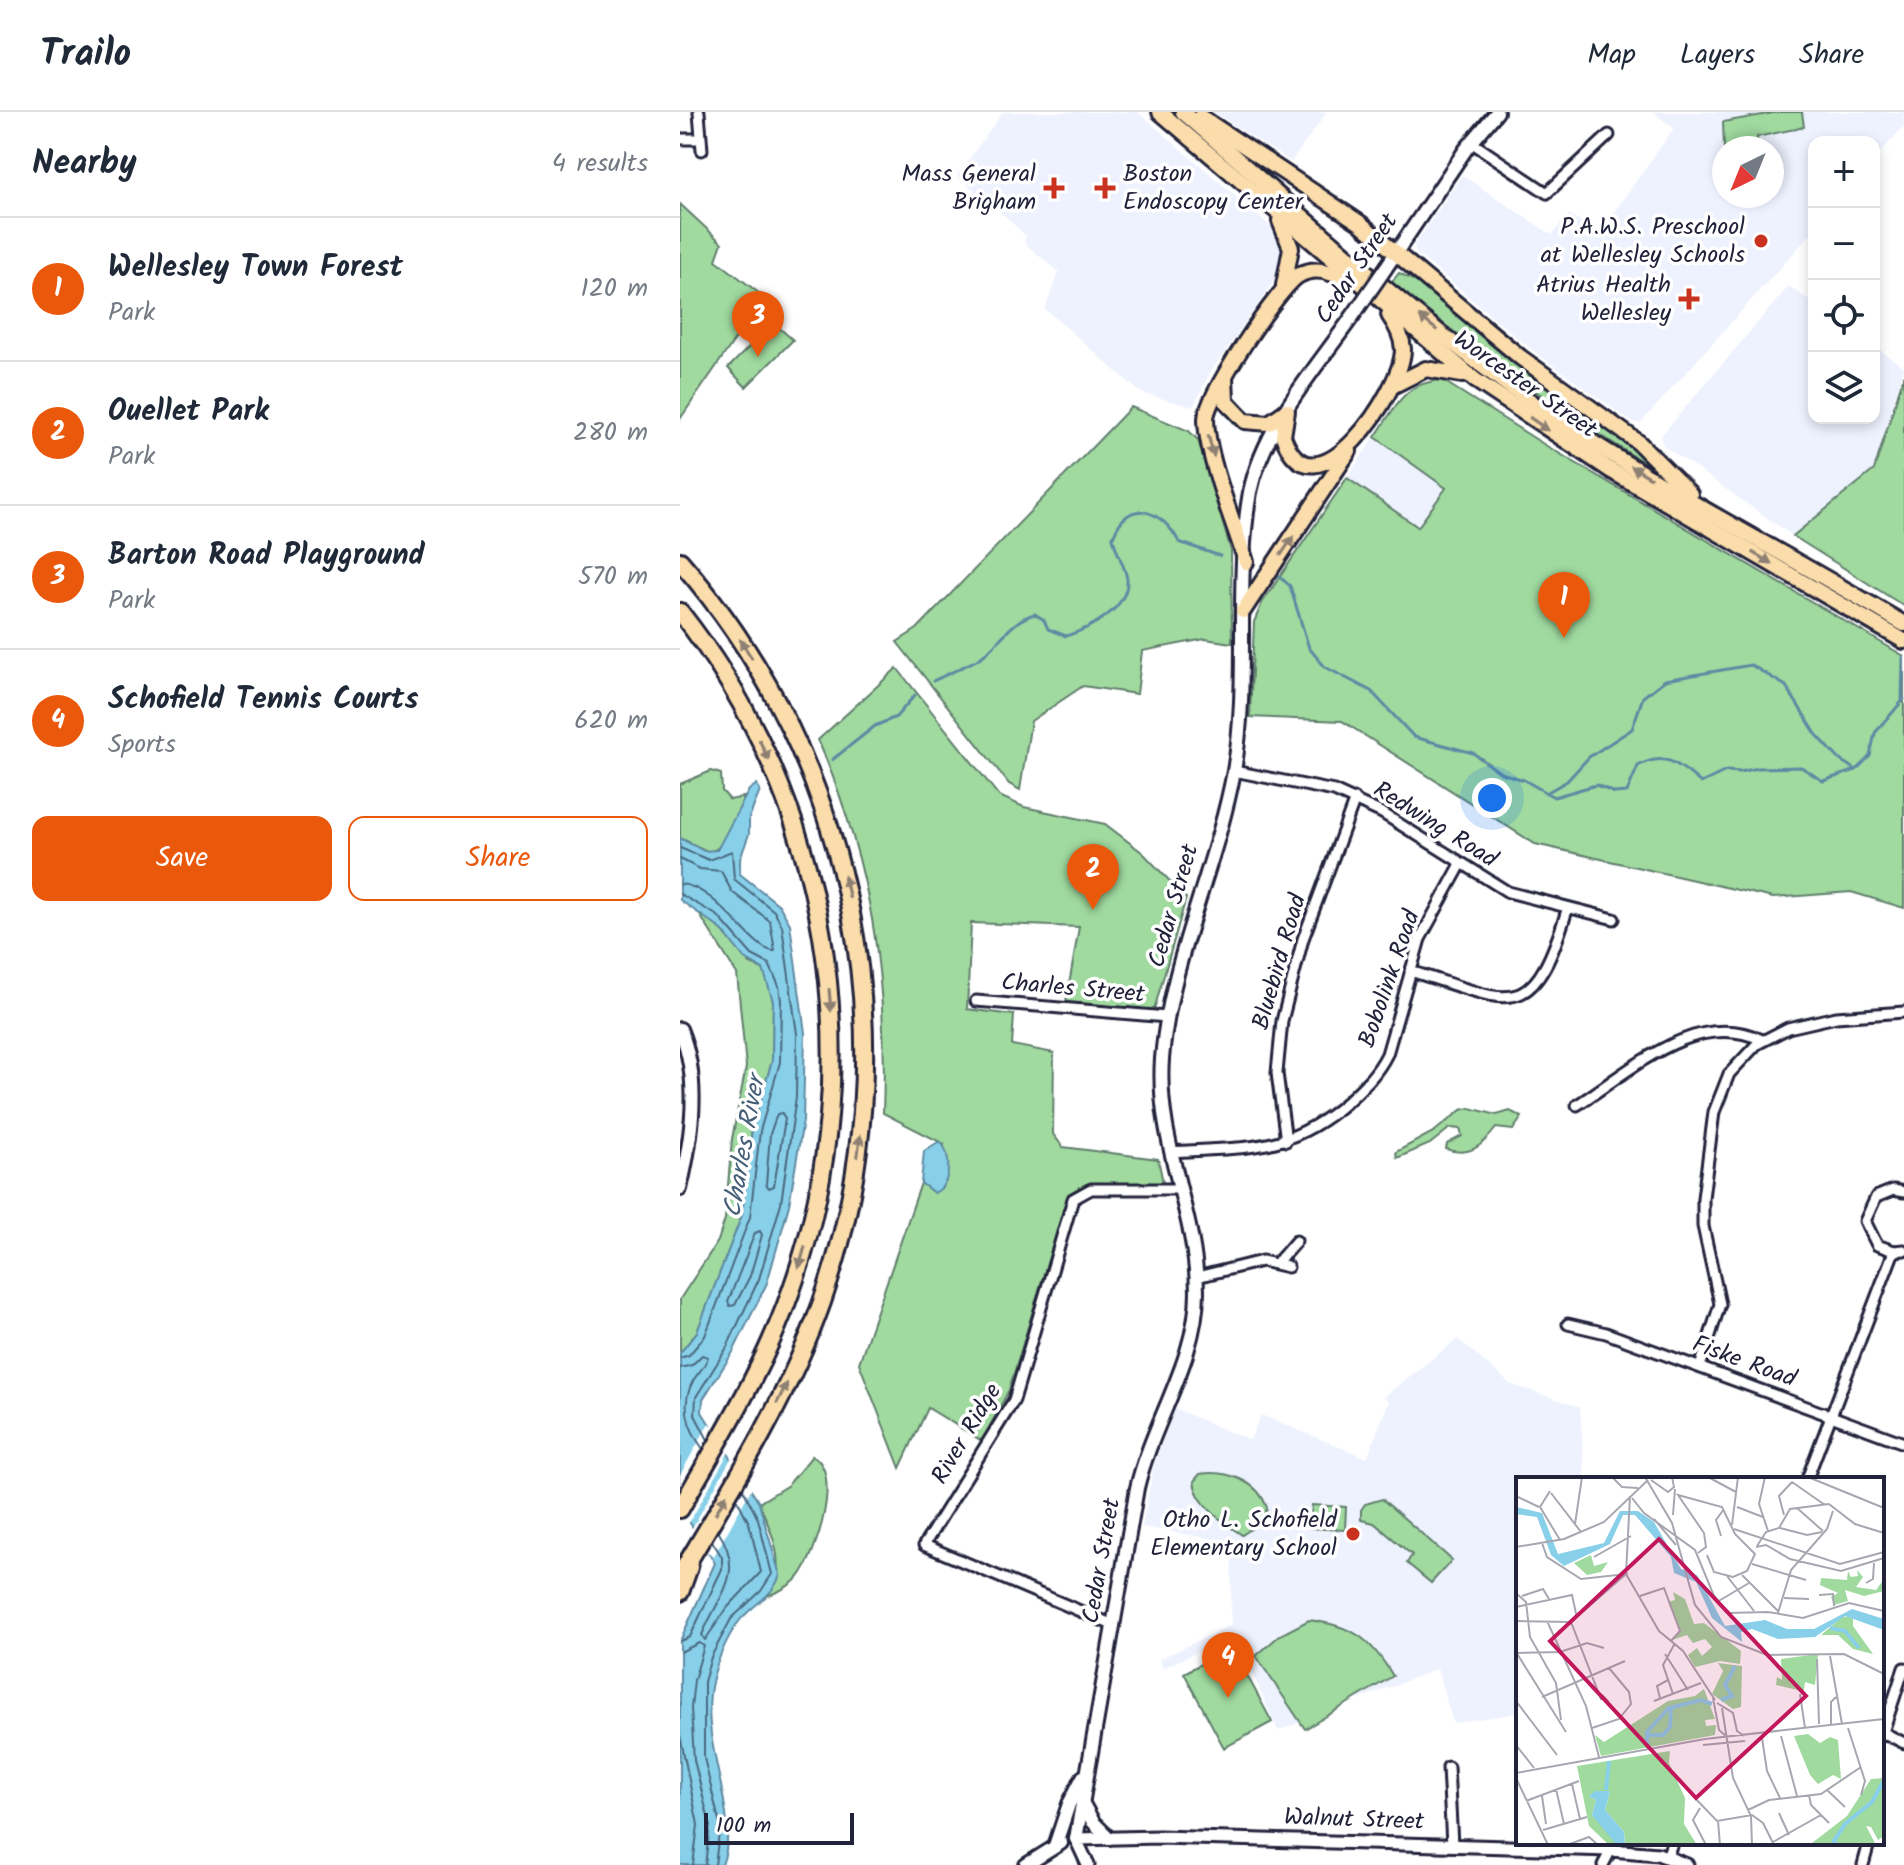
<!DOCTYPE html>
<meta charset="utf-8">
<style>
body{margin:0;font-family:Kalam,sans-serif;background:#f2f2f3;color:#1f2937}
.controls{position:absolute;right:24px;top:24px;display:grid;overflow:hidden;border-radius:16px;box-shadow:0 4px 12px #0003}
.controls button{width:72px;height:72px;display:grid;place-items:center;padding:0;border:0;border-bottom:2px solid #e0e1e3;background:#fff;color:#1f2937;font:40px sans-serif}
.compass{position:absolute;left:1032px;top:24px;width:72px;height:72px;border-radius:50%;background:#fff;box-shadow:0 4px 12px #0003;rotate:223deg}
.scale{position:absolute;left:24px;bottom:20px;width:150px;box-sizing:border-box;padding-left:8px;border:4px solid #22223b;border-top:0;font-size:22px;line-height:28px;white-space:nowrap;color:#22223b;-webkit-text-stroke:6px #fff;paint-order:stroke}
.you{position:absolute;left:812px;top:686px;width:28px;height:28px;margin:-20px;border:6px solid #fff;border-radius:50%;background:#1a73e8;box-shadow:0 0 0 12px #1a73e833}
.badge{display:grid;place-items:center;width:52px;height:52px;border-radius:50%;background:#ea580c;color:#fff;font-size:26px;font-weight:700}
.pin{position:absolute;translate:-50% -66px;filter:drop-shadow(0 2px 4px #0008)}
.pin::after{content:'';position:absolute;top:42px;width:28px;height:24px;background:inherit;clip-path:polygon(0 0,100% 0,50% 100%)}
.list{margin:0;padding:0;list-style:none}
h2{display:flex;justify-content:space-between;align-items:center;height:104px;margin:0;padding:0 32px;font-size:34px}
h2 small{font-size:26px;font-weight:400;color:#747a83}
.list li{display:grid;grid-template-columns:52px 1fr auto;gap:24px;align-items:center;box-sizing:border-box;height:144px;padding:0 32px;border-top:2px solid #e0e1e3}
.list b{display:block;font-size:30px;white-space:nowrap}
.list p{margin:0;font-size:26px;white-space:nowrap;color:#747a83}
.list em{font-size:26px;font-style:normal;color:#747a83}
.actions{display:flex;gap:16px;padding:24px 32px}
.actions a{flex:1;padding:18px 0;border:2px solid #ea580c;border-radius:16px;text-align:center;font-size:28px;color:#ea580c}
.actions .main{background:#ea580c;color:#fff}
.icon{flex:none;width:44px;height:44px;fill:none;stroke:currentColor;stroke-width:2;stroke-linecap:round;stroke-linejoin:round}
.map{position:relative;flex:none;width:1224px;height:1753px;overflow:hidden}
header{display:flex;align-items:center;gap:48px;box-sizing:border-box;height:112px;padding:0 40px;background:#fff;border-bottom:2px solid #e0e1e3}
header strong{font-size:38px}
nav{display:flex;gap:44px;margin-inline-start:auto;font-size:28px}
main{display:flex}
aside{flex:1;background:#fff}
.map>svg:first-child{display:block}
.built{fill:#eef2fe;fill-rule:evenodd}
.green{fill:#a0da9f;stroke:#617e6d;stroke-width:2}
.water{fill:#88d0e9;stroke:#5f8aa3;stroke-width:2}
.pier{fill:#fff}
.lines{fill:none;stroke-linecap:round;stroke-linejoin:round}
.shore{stroke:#4b6881;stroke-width:2}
.stream{stroke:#5f8aa3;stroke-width:3}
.minor-casing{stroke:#22223b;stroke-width:15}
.tertiary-casing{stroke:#22223b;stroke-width:17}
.secondary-casing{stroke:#22223b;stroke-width:18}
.trunk-casing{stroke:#22223b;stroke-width:20}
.motorway-casing{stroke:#22223b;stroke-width:22}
.minor{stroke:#fff;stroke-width:9}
.tertiary{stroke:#fff;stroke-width:11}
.secondary{stroke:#fff;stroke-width:12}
.trunk{stroke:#fbddab;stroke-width:14}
.motorway{stroke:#fbddab;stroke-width:16}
.secondary-bridge-casing{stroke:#22223b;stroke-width:18;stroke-linecap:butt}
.secondary-bridge{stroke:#fff;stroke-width:12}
.oneway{fill:#8e8073}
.poi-dot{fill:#c8321e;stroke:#fff;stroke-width:3}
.labels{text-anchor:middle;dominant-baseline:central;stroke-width:7;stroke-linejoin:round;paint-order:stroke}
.poi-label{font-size:24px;fill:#22223b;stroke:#fff;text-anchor:end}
.street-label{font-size:24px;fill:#22223b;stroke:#fff}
.water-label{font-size:26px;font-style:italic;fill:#465f78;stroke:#fff}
.inset-river{fill:none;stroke:#88d0e9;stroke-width:4}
.inset-road{fill:none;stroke:#a7a7b1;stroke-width:2}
.view{fill:#c2185b;fill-opacity:0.15;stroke:#c2185b;stroke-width:4}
.inset-edge{fill:none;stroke:#22223b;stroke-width:4}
</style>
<header>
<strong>Trailo</strong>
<nav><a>Map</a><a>Layers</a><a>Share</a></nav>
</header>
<main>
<aside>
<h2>Nearby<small>4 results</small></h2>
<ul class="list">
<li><span class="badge">1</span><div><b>Wellesley Town Forest</b><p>Park</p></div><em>120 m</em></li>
<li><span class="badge">2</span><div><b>Ouellet Park</b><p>Park</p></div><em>280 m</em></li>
<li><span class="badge">3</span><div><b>Barton Road Playground</b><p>Park</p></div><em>570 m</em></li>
<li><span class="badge">4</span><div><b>Schofield Tennis Courts</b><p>Sports</p></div><em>620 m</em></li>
</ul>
<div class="actions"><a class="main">Save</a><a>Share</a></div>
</aside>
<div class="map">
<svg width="1224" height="1753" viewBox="0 0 1224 1753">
<rect width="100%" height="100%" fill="#fff"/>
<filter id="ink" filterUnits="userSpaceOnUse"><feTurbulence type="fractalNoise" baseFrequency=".0125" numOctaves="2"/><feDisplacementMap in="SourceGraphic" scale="16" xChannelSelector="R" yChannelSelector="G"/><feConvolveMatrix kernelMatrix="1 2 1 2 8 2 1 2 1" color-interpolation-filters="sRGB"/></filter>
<g filter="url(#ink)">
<g class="built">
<polygon points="323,0 458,0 596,119 604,137 596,166 530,261 513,295 461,281 365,197 379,160 344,131 346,124 313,93 277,64"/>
<polygon points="534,0 647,0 611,50"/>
<path d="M973,0H1224V14L1194,48V30H1134V118L960,312L952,310L856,241L736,141L734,134L782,63L872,123L889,102L919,121L994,16ZM1044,36H1092V84H1044Z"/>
<polygon points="1109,174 1134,192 1134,306 1194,306 1194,234 1224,255 1194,358 1113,424 984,334 980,325"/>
<polygon points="695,325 766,376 738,415 667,366"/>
<polygon points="778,1227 830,1272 900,1295 905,1367 838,1367 838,1601 773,1611 757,1557 598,1619 555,1522 483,1556 479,1547 551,1513 552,1430 462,1415 474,1352 495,1297 570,1328 581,1303 687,1346 709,1289 703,1285"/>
</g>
<g class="green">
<polygon points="1099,0 1122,0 1124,15 1077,25 1078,36 1044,36 1043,10"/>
<polygon points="0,92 42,131 36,148 84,185 0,307"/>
<path d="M719,161L739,171L846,258L958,339L973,356C881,300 795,238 711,171Z"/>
<polygon points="85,203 113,228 66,275 48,256 70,234 65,225"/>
<polygon points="1224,263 1224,494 1113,424 1194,358"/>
<path d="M762,268L865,333L1224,544V796L1171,780L1093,786L855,732L662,609L570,605L574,510L582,491L667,366L738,415L766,376L695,325C716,295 722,271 762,268Z"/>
<polygon points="451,295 509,319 518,328 551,439 552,531 525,527 462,539 457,582 403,574 351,609 340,678 329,672 217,530 237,517"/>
<path d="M217,556L319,684L344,695L425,712L463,741L506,786L474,898L386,890L399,815L291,811L287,897L334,903L332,933L374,941L373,1022L383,1035L478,1047L484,1075L406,1072L388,1082L329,1278L302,1329L248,1296L220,1356L179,1251L241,1071L254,1081L264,1032L203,1001C208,866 192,753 138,628Z"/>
<path d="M31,659L41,662L42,679L50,688L64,685C57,702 49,736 29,740L0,726V672Z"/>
<polygon points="18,800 42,818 70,852 83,857 88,865 93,890 92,949 72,1017 62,1103 17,1220 0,1241 0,1187 38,1129 45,1107 52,1027 66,955 57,862"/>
<path d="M790,996L817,1003L830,999L842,1005L833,1018L816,1016C804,1032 790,1046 766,1037L767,1032L782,1024L780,1017L770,1016L750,1032L717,1046L716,1040L755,1019L781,998Z"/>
<path d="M132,1344C164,1358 136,1444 119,1465C110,1474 99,1480 87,1484C109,1456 92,1420 79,1391L108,1373Z"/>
<path d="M520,1362C546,1358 578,1368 587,1396L584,1408L562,1423C544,1411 516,1392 514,1369Z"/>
<polygon points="702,1387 772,1448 751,1471 727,1451 732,1443 694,1411 681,1408 681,1398 685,1392"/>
<polygon points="632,1393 666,1395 665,1418 630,1416"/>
<path d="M629,1508C674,1514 690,1526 713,1564L625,1617L576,1544L600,1523Z"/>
<polygon points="552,1535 592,1610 544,1636 504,1561"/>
</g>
<g class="water">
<path d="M77,672L80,679L69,706V722L60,747V762L99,793L110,812L125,921L123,1009L109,1093L87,1171L53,1240L23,1287L22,1300L79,1391L100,1463C94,1481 81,1488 68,1500C50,1515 37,1548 32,1570C18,1633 62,1700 42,1753H0V1529L35,1451L0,1395V1241L17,1220L62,1103L72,1017L92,949L93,889L83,857L66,848L42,818L0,788V726L24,739L37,738L69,678Z"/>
<path d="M260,1029C272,1042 272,1073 254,1081L241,1071L244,1039Z"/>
</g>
<g class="pier">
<polygon points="29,1311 50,1338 9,1411 0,1402 0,1363"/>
<polygon points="53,1343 74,1372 34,1444 24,1438 11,1418"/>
</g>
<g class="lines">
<g class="shore">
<polyline points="0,736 29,748 52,739 54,767 94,799 102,814 117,922 116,985 101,1091 79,1167 46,1237 16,1285 15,1303 28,1328"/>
<path d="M0,747L20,757L41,759L52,780L90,809L95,839C74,842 38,774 0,772"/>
<polyline points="0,782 38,804 72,843 89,852 99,874 101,889 100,950 80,1019 70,1105 25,1224 9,1243 0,1246"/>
<polygon points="102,1001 105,1007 94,1074 89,1076 86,1072 90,1022 97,1002"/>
<polygon points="80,1119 82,1123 70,1164 55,1193 50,1194 48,1190 75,1121"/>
<path d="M0,1256L12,1253L22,1243L28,1245C25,1254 20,1259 14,1267C0,1292 7,1315 23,1337"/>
<path d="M38,1419C66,1462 39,1482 22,1523L25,1528L48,1495L81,1460L69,1411L57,1387"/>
<polyline points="0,1529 10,1525 42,1457 42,1445 32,1429"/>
<polyline points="0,1540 19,1531 24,1534 14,1568 11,1596 14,1648 30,1713 25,1753"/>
<polyline points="0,1623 18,1713 13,1753"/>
<polyline points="35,1753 40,1713 24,1646 24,1570 31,1545 51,1507 81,1479 92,1462 78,1407 63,1377"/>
</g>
<g class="stream">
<path d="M599,464L610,474L629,536L645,555L691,579L734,625L793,641L821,661L844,668L874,685L916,673L935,681L947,680L958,654C986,638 1001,654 1021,671L1046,659L1060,660L1078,656L1121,655L1143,669L1176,658L1190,644L1195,621L1224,587"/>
<path d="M253,569C269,561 284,555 300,546C320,532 330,508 355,502L364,508L368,517L386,524C409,517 449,497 447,467C445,453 435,439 433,425C448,383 483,399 499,430L540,444"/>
<polyline points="1222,587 1223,546"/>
<polyline points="152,648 195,614 216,605 235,583"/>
<polyline points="866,681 887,669 909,645 952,617 963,585 985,568 1071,553 1106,574 1136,622 1160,648 1176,658"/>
</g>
<g class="minor-casing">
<g id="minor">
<polyline points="19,0 22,38"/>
<polyline points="0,27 19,27"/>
<polyline points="791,30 867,81 929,23"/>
<polyline points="554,659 654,679 702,701 828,780 934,807"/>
<path d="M730,859C830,889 851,916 887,798"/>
<polyline points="296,889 487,905"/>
<path d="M897,993C949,960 1016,896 1082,928"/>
<polyline points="606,1029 597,961 602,909 623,827 675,687"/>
<path d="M490,1040C564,1035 609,1042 668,989C684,974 697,962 707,942L740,827L781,752"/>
<polyline points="1224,1080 1213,1078 1196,1085 1185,1109 1197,1133 1214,1139 1224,1138"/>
<polyline points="597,1151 616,1129"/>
<polyline points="517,1165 582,1149 608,1155"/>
<polyline points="888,1212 926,1221 1224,1331"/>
<polyline points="1020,1255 1040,1192 1023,1114 1023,1086 1034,1000 1049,962 1077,932 1108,916 1156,905 1224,900"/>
<polyline points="1127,1367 1214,1139"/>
<polyline points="433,1513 244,1433 334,1288 393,1087 411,1077 498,1077"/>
<polyline points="1202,1620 1224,1631"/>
<polyline points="1202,1623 1224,1556"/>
<polyline points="768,1655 772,1733"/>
<polyline points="987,1745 992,1731"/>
<polyline points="923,1753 931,1738"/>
<polyline points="1183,1753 1189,1731"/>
</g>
</g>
<g class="tertiary-casing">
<polyline id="tertiary" points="408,1753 396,1727 479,1725 931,1738 978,1742 1007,1753"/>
</g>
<g class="secondary-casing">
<g id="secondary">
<polyline points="705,157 786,37 817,0"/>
<path d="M0,917C21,968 12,1025 0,1077"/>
<polyline points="403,1692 413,1710 429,1726"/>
<path d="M396,1727L457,1376C472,1311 517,1248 517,1180C517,1102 476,1030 482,947C490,848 536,756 554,659C570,567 554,471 570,380C584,314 634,259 672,205"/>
<polyline points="375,1734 389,1692 403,1665"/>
<polyline points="346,1753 381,1731"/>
</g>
</g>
<g class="trunk-casing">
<g id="trunk">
<polyline points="480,0 795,268 930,358 1224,529"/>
<path d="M503,0C618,99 729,204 853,291C971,373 1101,438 1224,512"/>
<polyline points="521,5 680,111 840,245 958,330 1010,382"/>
<polyline points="600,109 611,136 604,173"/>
<polyline points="545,264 546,289 565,309 589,311 606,299"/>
<polyline points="712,274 746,257 782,263"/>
<path d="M607,299L603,324C633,410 723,278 723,237C722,224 716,213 709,203"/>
<path d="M566,450C554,410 527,347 526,307C526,285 599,174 619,163C635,154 650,160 666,167"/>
<polyline points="563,499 669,339"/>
</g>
</g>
<g class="motorway-casing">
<g id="motorway">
<path d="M0,449C177,651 231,937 142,1190C108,1286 52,1376 0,1463"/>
<path d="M0,500C149,688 192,950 112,1176C85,1255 41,1325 0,1397"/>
<polyline points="0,1480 9,1455"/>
</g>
</g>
<use href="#minor" class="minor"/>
<use href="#tertiary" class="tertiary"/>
<use href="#secondary" class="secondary"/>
<use href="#trunk" class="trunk"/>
<use href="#motorway" class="motorway"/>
<g class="secondary-bridge-casing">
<polyline id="secondary-bridge" points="672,205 705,157"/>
</g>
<use href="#secondary-bridge" class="secondary-bridge"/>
</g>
<defs><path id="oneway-solid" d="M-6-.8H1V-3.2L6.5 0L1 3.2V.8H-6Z" transform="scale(2)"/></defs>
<g class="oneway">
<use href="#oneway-solid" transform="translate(748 211) rotate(-141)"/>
<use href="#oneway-solid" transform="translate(859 312) rotate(35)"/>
<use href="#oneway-solid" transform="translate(531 334) rotate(75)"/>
<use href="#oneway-solid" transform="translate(961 360) rotate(-150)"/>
<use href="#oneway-solid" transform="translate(607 434) rotate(-56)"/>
<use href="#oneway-solid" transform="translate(1082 446) rotate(30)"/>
<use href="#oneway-solid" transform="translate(66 537) rotate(-123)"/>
<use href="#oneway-solid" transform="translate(84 638) rotate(65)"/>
<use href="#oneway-solid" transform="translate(167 775) rotate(-103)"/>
<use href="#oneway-solid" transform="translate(150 888) rotate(85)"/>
<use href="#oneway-solid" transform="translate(179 1034) rotate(-83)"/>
<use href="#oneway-solid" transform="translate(122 1145) rotate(106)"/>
<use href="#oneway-solid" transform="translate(102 1281) rotate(-63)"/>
<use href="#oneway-solid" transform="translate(41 1392) rotate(-61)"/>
</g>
</g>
<g class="poi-dot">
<path d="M370 64h8v8h8v8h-8v8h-8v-8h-8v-8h8z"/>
<path d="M421 64h8v8h8v8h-8v8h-8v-8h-8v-8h8z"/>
<circle cx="1081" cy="129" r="8"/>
<path d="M1005 175h8v8h8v8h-8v8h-8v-8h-8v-8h8z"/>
<circle cx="673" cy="1422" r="8"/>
</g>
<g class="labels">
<g class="poi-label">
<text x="356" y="62">Mass General<tspan x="356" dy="28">Brigham</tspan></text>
<text x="443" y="62" text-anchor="start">Boston<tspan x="443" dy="28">Endoscopy Center</tspan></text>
<text x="1065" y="115">P.A.W.S. Preschool<tspan x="1065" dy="28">at Wellesley Schools</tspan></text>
<text x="991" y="173">Atrius Health<tspan x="991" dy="28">Wellesley</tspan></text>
<text x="657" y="1408">Otho L. Schofield<tspan x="657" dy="28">Elementary School</tspan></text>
</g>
<g class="street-label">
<text transform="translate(677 157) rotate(-56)">Cedar Street</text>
<text transform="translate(845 273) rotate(35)">Worcester Street</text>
<text transform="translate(755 713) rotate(32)">Redwing Road</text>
<text transform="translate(494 794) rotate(-74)">Cedar Street</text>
<text transform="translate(600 850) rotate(-74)">Bluebird Road</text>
<text transform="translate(710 867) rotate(-71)">Bobolink Road</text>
<text transform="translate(393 877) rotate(5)">Charles Street</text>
<text transform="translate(1064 1250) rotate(20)">Fiske Road</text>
<text transform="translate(287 1322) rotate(-59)">River Ridge</text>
<text transform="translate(422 1449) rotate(-80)">Cedar Street</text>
<text transform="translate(674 1708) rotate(2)">Walnut Street</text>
</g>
<g class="water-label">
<text transform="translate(65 1035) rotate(-80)">Charles River</text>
</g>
</g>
<g transform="translate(836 1365)">
<rect width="368" height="368" fill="#fff"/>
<path d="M75,78L78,89L92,85L85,95L71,98L58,86ZM341,93L347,100L340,110L360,113L368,102V114L348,119L329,113L332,124L318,128L315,120L322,116L304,108L305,101L331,103L332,94L335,100L342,99ZM157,115L169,122L178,147L188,146L225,174L224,187L204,184L179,190L172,178L181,171L186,179L196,170L189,162L177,166L171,158L156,163L164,154L152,125L159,123ZM337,139V149L357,177L337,172L322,158H305L326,140ZM302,177L299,208L289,205L288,213H282L260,208L261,200L266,203L265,182ZM202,186L226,189L225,230L217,232L196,217L207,194ZM188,212L199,242L189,243L190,249L200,248L199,258L85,279L79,258L88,265L152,224L179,219ZM292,257L304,266L314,260L322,263L325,302L317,298L302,307L294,298L278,259ZM154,274L153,286L169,321L168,347L181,368H109L108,355L89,333L94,314H80L73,319L80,323L76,338L99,360L101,368H93L73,349L61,289ZM368,301V359L362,363L355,350L350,349L360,368L296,366L331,339L355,302Z" fill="#a0da9f"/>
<path d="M0,30L26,36L42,77L88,66L104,34H122L138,45L165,92L181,98L209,149L249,143L271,152H298L336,132L368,142V153L329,139L299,160L262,162L236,152L225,155L226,165L196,141L180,105L158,96L155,80L119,38H107L94,67L48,89L35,78L21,40L0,37ZM79,314H94L89,333L108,355L109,368H101L76,338L80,323L73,319Z" fill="#88d0e9"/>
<path class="inset-river" d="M314,151L329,154L343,171M205,223L216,219L209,208L219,189M130,258H147L154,250L155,230M131,268V255L153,231L185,223L196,227M90,313L93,284M321,368L318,364L329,347L356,325L368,303"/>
<path class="inset-road" d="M96,0L106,10L122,11M129,0L156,46L179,128L205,160L251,178L328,177L368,197M192,0L220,15M249,0L243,27L252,54M292,0L368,31M135,3L152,15L158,10L156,0M276,5L309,28M34,14L24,30L44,63M35,16L65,55M0,19L23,30M116,21L128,36L179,73L198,119L212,136L252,135L287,141L333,126L368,134M313,27L339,47L368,56M221,30L247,40M281,31L307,54M157,38L159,12M268,38L263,19L276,5M138,42L160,68M59,47L66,0M216,48L222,0M264,51L291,58L306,55M218,52L324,87L368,75M205,59L200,43L208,32M241,69L250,55L263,51L274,32L313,27M0,70L48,62L88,45L132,3M240,70L250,68L274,82L325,94L368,81M182,76L190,70L188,56L162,18L206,30L219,57L239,77L231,94L217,100L198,95L191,78M78,80L115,59M236,87L290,103M110,97L143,154L167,174L199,223M110,97L114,19M226,98L262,134M211,99L238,134M350,106L357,102L358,86M0,116L10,125L14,160L40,206L45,243M303,118L317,117L318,129M6,119L27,112L33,122M124,119L148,111L164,154L155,164M268,121L293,122M201,125L233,106M0,130L56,118L61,141M262,136L275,93L311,52L317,34M0,144L55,145L110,97L65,102L31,80L26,66M31,144L70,229L83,280M55,145L85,222L91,223L86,218M0,175L50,255M1,176L44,175L71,166L88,171M149,177L172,213M314,179L326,247M301,182L303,247M157,217L147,188L159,166M284,217L289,251M26,220L109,184M144,221L141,209L152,203M197,221L203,253L211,260M0,224L41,278M138,224L185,206M201,226L217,236L221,254L228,259M206,231L217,301L235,339L236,368M315,247V225L320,220M76,251L103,242L115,227L113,215L93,191M332,251L349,304L345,318M265,259L281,319M246,261L251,294L264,321M0,268L18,291M187,268L229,264M0,296L189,262L368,242M0,301L32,368M56,307L64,342M40,312L48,347M311,313L329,330M293,318L295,328L313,346M26,319L30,347M178,320L201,344L236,338L247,346L258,368M10,324L63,304M184,331L177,343L190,368M232,333L253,323L305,317L345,290M263,336L273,358M202,344L204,368M27,353L71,340M257,365L305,338M51,368L73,360L82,368"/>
<path class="view" d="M143,62L290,219L180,321L34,164Z"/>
<rect width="368" height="368" class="inset-edge"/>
</g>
</svg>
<div class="controls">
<button>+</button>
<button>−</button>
<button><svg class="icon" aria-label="locate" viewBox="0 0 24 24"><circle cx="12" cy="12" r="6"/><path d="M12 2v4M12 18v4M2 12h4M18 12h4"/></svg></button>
<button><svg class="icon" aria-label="layers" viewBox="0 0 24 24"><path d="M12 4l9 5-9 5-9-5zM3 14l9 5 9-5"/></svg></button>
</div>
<svg class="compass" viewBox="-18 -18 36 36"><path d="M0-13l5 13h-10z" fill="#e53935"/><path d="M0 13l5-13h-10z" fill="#747a83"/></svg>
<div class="scale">100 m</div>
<div class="you"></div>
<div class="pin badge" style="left:884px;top:526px">1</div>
<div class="pin badge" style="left:413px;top:798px">2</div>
<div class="pin badge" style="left:78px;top:245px">3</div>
<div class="pin badge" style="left:548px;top:1586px">4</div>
</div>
</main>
